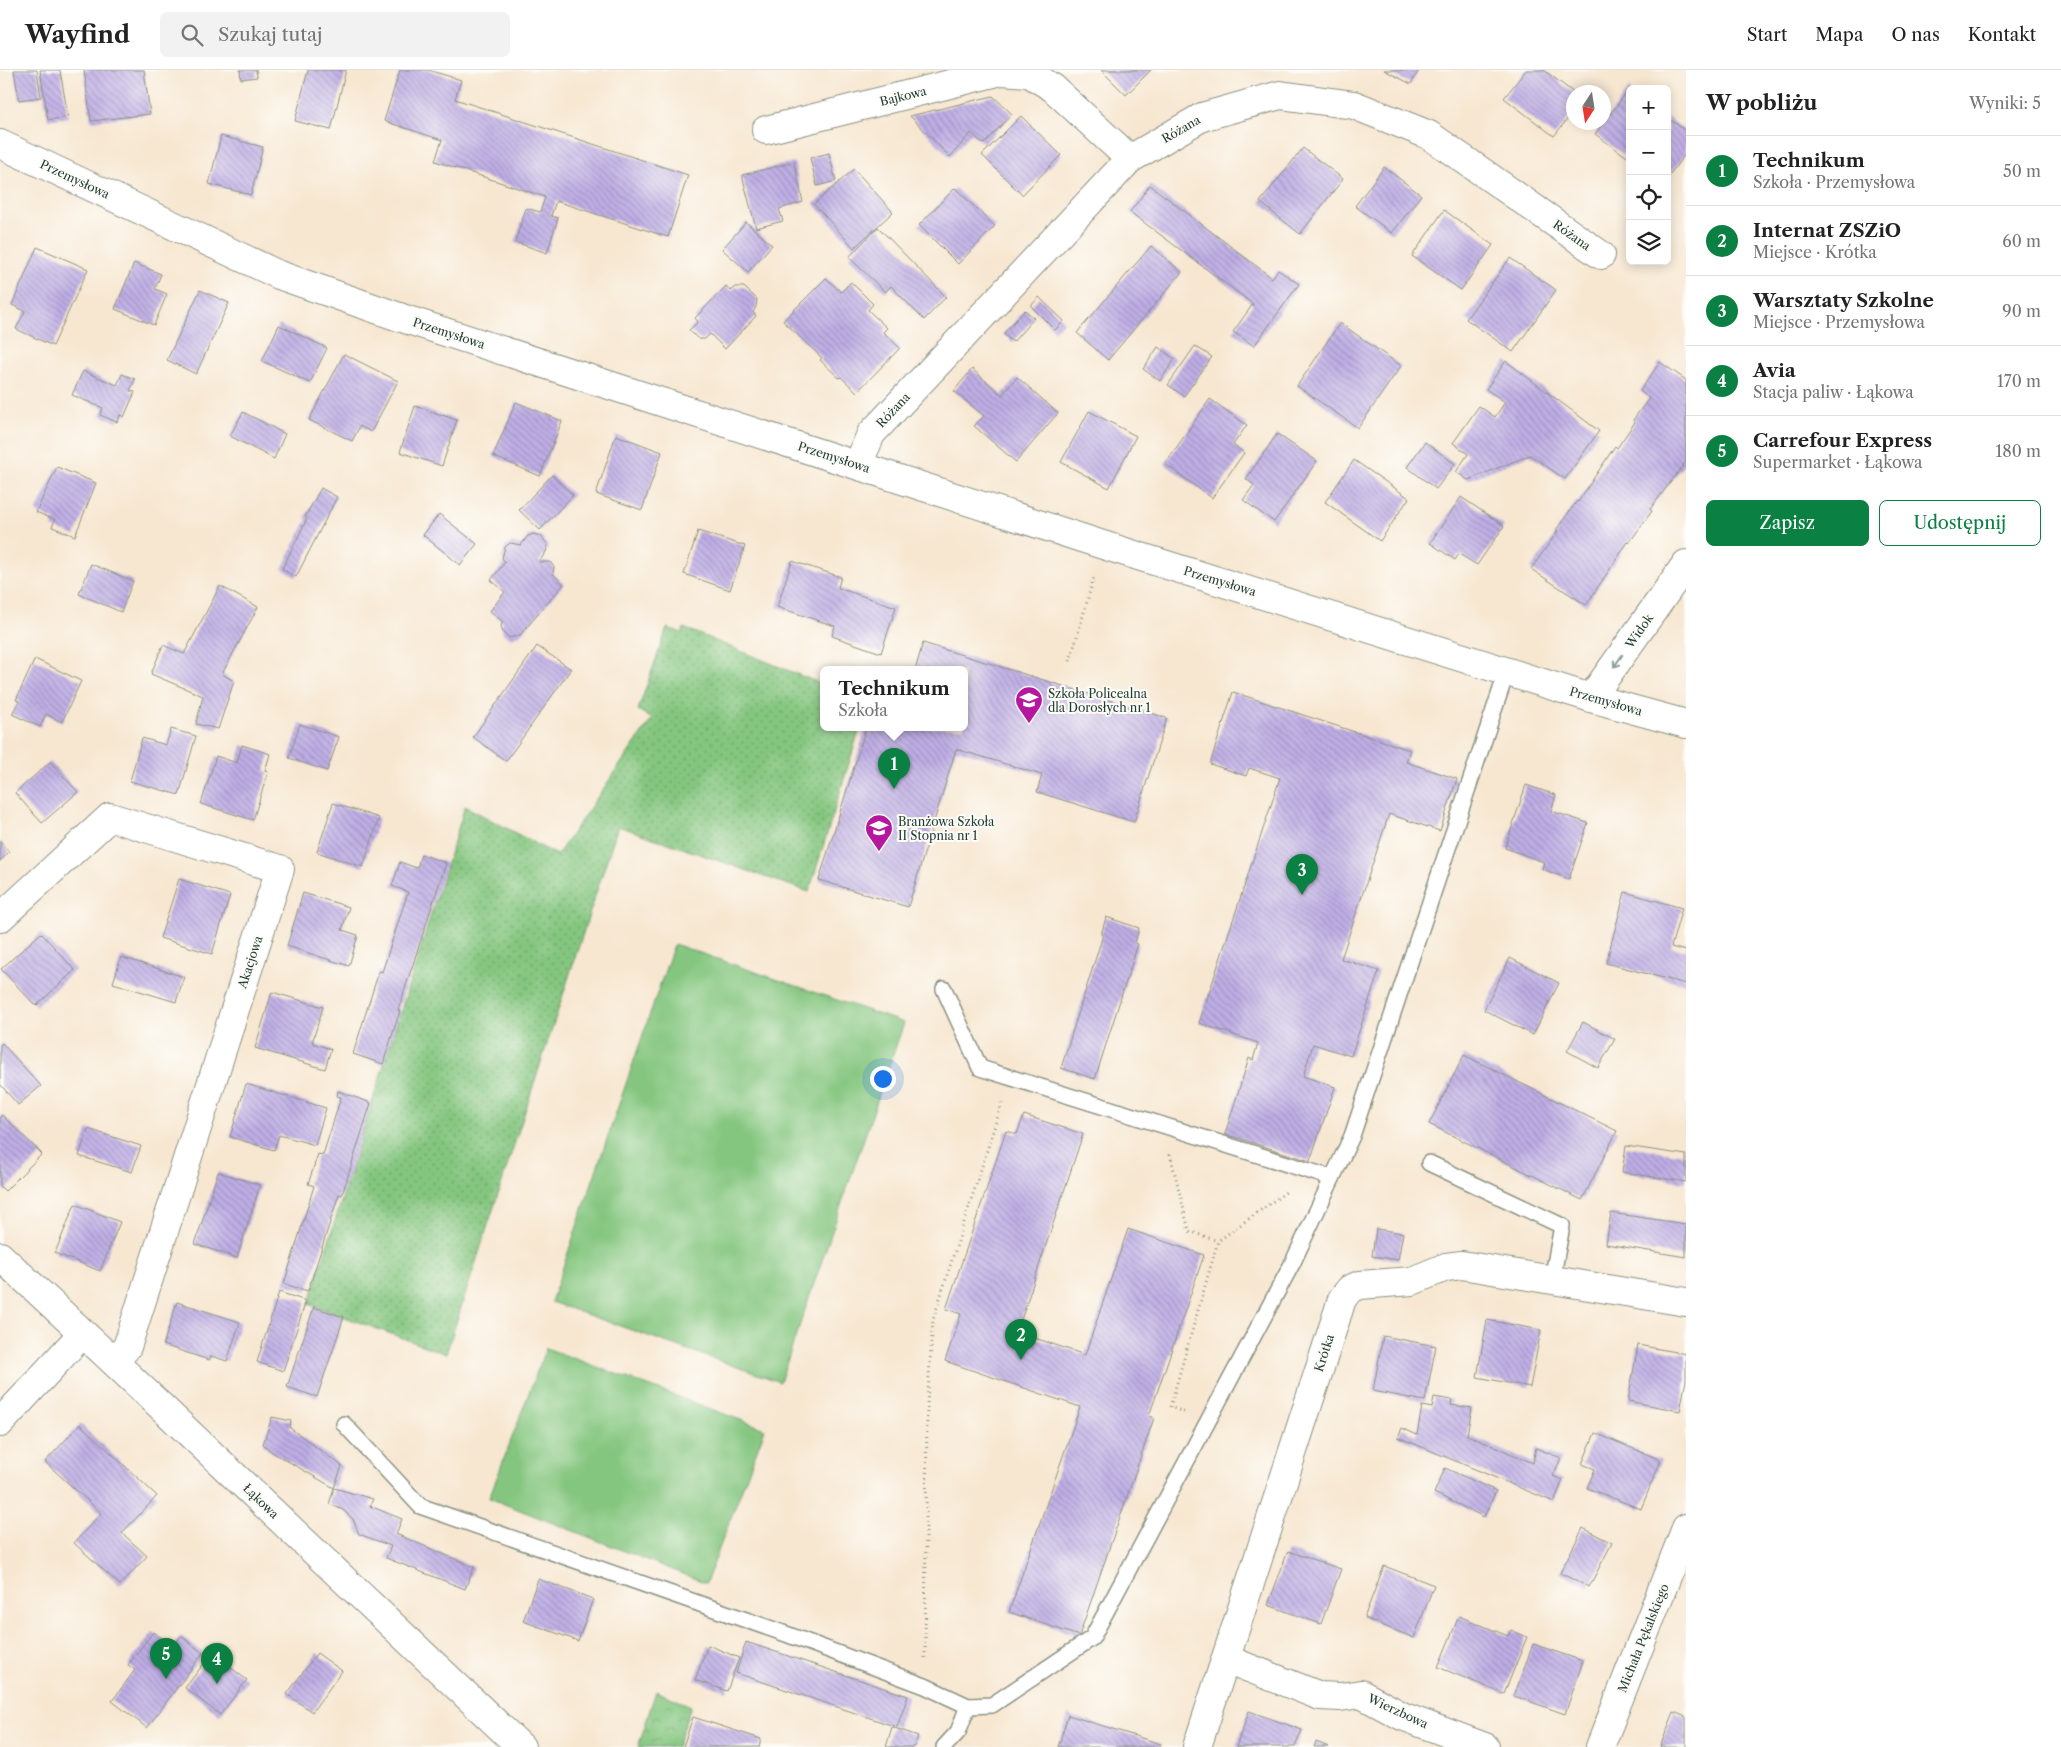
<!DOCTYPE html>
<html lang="pl">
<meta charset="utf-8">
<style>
body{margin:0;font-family:"Libre Caslon Text",serif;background:#f2f2f2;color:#222}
.controls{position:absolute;right:15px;top:15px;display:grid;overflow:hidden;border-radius:8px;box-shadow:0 2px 12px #0003}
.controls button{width:45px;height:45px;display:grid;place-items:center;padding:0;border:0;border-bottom:1px solid #e0e0e0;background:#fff;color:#222;font:25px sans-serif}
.compass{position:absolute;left:1566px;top:15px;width:45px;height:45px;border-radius:50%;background:#fff;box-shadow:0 2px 12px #0003;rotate:192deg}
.you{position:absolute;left:882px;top:1008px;width:18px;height:18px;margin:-12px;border:4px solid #fff;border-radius:50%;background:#1a73e8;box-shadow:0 0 0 8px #1a73e833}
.badge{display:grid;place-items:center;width:32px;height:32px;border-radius:50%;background:#0b8043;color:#fff;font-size:16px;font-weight:700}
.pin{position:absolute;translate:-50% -41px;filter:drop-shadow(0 1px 2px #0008)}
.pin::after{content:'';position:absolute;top:26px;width:18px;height:15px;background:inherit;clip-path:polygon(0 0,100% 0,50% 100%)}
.popup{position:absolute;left:820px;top:596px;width:148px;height:65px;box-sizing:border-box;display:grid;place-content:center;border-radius:8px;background:#fff;filter:drop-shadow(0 1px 4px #0005);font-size:16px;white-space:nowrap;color:#767676}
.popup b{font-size:19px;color:#222}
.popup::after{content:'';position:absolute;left:50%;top:100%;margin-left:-10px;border:10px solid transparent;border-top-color:#fff}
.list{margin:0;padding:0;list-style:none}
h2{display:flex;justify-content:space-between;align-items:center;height:65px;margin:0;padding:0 20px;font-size:21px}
h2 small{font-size:16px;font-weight:400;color:#767676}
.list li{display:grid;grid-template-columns:32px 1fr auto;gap:15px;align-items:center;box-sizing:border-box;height:70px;padding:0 20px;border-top:1px solid #e0e0e0}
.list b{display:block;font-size:19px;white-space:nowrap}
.list p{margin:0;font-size:16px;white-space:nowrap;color:#767676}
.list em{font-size:16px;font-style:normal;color:#767676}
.actions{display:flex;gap:10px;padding:15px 20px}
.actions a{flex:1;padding:11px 0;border:1px solid #0b8043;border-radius:8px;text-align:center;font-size:18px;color:#0b8043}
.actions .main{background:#0b8043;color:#fff}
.icon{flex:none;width:28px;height:28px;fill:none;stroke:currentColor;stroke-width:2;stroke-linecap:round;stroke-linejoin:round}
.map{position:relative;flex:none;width:1686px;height:1677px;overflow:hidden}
header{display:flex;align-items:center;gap:30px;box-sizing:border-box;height:70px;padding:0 25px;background:#fff;border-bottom:1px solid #e0e0e0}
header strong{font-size:24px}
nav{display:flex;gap:28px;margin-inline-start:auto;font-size:18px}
.search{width:350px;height:45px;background:#f2f2f2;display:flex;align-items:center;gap:12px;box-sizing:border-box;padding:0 18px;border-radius:8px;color:#767676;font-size:19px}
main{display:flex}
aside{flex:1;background:#fff}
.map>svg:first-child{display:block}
.grass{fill:url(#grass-dots);stroke:#52825a}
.park{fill:url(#park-crowns);stroke:#52825a}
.pitch{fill:#84c67f;stroke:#52825a}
.building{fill:url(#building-back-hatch)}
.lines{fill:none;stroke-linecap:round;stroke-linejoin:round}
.service-casing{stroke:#8b9282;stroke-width:18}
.minor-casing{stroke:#8b9282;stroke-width:30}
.path{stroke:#8b9282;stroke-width:3;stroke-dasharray:1 4;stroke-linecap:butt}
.service{stroke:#fff;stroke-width:15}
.minor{stroke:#fff;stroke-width:28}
.oneway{stroke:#8f9e9a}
.labels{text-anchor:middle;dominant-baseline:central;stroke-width:4;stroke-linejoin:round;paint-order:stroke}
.street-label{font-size:12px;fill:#1f3d34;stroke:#fdfcf7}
.poi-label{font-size:12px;fill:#1f3d34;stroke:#fdfcf7;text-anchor:start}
</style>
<header>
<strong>Wayfind</strong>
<div class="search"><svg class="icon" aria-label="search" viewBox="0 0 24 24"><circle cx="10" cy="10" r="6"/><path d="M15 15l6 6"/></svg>Szukaj tutaj</div>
<nav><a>Start</a><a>Mapa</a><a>O nas</a><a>Kontakt</a></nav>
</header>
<main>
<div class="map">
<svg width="1686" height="1677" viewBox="0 0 1686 1677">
<defs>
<pattern id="grass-dots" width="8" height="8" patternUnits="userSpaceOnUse" patternTransform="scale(1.25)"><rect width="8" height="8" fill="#84c67f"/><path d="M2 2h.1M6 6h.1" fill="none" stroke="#6ba269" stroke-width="1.8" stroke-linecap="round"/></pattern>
<pattern id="park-crowns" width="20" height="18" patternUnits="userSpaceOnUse" patternTransform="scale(1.25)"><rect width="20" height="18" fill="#84c67f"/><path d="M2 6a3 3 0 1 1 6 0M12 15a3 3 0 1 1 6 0" fill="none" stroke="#6ba269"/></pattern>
<pattern id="building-back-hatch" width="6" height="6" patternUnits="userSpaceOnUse" patternTransform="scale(1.25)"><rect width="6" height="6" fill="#bfaee6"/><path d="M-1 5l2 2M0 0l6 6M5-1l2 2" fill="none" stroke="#9b8fbb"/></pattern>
</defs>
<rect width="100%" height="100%" fill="#fdfcf7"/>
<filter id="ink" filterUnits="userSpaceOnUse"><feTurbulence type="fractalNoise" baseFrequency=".02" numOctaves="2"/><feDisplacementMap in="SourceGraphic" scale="10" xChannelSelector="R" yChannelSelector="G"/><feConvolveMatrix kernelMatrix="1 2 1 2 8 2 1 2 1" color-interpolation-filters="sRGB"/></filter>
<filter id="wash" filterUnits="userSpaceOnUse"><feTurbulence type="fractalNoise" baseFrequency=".0096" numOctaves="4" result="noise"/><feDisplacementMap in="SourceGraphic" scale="20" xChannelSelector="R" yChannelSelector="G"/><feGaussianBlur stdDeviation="1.12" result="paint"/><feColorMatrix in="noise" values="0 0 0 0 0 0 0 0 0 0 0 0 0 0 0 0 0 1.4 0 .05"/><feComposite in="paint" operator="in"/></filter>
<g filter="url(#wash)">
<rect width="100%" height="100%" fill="#f7e7d1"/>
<polygon class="grass" points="667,558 682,563 684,558 824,615 824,658 860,658 809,822 618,756 446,1284 309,1234 465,736 557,785 652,649 638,640"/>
<polygon class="park" points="656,1621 691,1636 677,1677 638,1677"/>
<g class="pitch">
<polygon points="674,874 904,953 780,1312 551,1232"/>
<polygon points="546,1278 765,1359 706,1513 489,1428"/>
</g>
<g id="blocks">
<g class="building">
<polygon points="14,0 37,0 41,27 19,30"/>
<polygon points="40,0 60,0 68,47 48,50"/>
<polygon points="84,0 144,0 150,44 91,51"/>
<polygon points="240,0 256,0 257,7 241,9"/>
<polygon points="308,0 346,0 331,60 295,51"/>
<polygon points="400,0 428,0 461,10 455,29 688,105 668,167 556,131 551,146 558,148 547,183 515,172 526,138 540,142 545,127 435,91 442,70 384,51"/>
<polygon points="1101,0 1151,0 1126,25"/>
<polygon points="1384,0 1419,0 1411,14"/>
<polygon points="1526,0 1544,0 1574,23 1574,41 1554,66 1504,28"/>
<polygon points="1630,18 1630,89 1595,64"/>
<polygon points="993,26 1012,44 984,74 971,63 950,87 910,46"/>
<polygon points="1021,46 1061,85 1022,125 982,85"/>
<polygon points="1667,47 1686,61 1686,83 1667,108"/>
<polygon points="221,66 263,77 251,125 209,114"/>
<polygon points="1303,78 1343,109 1300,164 1260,132"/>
<polygon points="829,83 836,111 817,116 810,88"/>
<polygon points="794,92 803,132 779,139 783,151 756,158 742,105"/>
<polygon points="1384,97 1421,125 1392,163 1355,136"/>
<polygon points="854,99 893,142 854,178 814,134"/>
<polygon points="1150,115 1272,208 1278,200 1299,214 1254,276 1233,262 1253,234 1130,142"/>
<polygon points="955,118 995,156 958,194 919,155"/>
<polygon points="1444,140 1493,175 1461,220 1412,186"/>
<polygon points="746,152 772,175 748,202 722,179"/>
<polygon points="878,157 946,227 924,250 891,216 885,222 849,187"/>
<polygon points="1151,176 1182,202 1108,290 1077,263"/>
<polygon points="37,177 88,199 53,276 16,259 25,241 12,235"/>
<polygon points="1510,188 1556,220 1513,282 1466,249"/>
<polygon points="134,193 161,204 155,219 167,224 154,255 115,239"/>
<polygon points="826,208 841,222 851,212 873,234 868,240 887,258 883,262 900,278 857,322 841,307 839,308 820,290 822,288 783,251"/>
<polygon points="726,216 731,221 736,217 744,217 757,229 756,237 753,242 756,246 725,279 710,264 705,269 698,269 689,260 698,252 695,248"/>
<polygon points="200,220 229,233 196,304 167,290"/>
<polygon points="1039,227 1064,251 1055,260 1031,236"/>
<polygon points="1025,240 1034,248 1013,272 1003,264"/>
<polygon points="1340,253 1401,296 1358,358 1297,316"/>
<polygon points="279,255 327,278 310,313 262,291"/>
<polygon points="1195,276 1212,287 1184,326 1168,315"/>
<polygon points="1158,277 1175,289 1160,311 1143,299"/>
<polygon points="344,284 398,311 371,362 360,356 352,371 309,350"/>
<polygon points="1506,291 1599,361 1565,409 1530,385 1468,410 1456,402 1468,384 1453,373 1479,336 1495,347 1505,332 1486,319"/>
<polygon points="1660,292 1686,310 1686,392 1650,439 1652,441 1629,473 1628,472 1586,535 1531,499 1558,461 1556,460 1577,431 1578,432 1615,376 1617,378 1635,352 1633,350 1649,328 1640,321"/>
<polygon points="972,299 1002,325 1017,307 1058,343 1016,392 974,356 984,346 954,321"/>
<polygon points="83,301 117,315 122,304 135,309 130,321 135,322 124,347 120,345 117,352 100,345 103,338 72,325"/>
<polygon points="1210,329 1247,355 1233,375 1244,383 1212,428 1165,394"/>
<polygon points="516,332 562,351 540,406 493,386"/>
<polygon points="415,336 457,350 442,396 400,382"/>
<polygon points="1089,341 1136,366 1109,418 1061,392"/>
<polygon points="243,342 285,364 274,389 230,366"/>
<polygon points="1277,364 1317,391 1274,452 1243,430 1254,415 1246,409"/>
<polygon points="616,365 662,382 642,440 596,424"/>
<polygon points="1425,372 1455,394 1436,419 1407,397"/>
<polygon points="1354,390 1409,428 1380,471 1325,432"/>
<polygon points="57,397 96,413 75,466 52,457 55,450 36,442"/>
<polygon points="552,405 573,425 540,460 519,440"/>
<polygon points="321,418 337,427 296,507 282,499 307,449 305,447"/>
<polygon points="1461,427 1504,456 1477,495 1459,484 1455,490 1430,473"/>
<polygon points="439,444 477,474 460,495 423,465"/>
<polygon points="698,461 745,476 730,520 684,504"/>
<polygon points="533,464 541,466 548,475 546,482 539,492 550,492 554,497 553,504 564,514 520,565 510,568 503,563 501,556 503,552 490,541 505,522 491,510 505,492 502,488 505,477 510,473 521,475 528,466"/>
<polygon points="792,491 841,507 838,518 896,537 881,583 832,566 835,556 777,537"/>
<polygon points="91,494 133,511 121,542 79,524"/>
<polygon points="220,516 258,537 222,604 234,611 218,659 196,654 203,626 151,604 163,575 184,584"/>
<polygon points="923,573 1167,648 1134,752 1037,722 1042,705 956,679 908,837 819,810 866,658 964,658 964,600 915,600"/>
<polygon points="537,576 571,599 506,691 473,667"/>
<polygon points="35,589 81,611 62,652 46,644 40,657 12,644 19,631 16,630"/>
<polygon points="1233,622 1410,680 1406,692 1457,709 1440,761 1389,744 1341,889 1379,901 1351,986 1313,974 1303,1006 1335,1017 1310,1091 1225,1064 1249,988 1253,990 1258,973 1199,953 1280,708 1249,698 1246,706 1210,694"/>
<polygon points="300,654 339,667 327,701 289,688"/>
<polygon points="171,659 196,666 179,725 130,711 142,668 166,675"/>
<polygon points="242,675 270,684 265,701 268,702 253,750 201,734 216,686 237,693"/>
<polygon points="50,692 78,722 42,753 15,723"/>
<polygon points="1526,715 1556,725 1551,741 1588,753 1569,809 1542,799 1544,792 1505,778"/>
<polygon points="333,733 379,748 363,797 317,782"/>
<polygon points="0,771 9,782 0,791"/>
<polygon points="421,784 446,793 398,940 400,941 383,994 353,984 379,901 382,902 408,822 392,816 400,792 417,798"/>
<polygon points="179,809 230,825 212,884 160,868"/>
<polygon points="1625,822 1682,838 1671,877 1686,881 1686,914 1606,893"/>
<polygon points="303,823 349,837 342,860 358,865 349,896 287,876"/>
<polygon points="1106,847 1139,858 1135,873 1138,874 1095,1009 1061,998 1103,865 1101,865"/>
<polygon points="41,863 75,900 36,936 1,899"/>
<polygon points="121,887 184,907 176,932 113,913"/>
<polygon points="1510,888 1559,913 1533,965 1484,940"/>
<polygon points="272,922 323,937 312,973 331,979 325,999 255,978"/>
<polygon points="1583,952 1615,969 1598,998 1567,981"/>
<polygon points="2,973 41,1016 18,1035 0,1014 0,975"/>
<polygon points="1464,985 1617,1061 1582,1130 1429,1054"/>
<polygon points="246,1014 326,1038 315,1075 279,1065 274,1080 230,1067"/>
<polygon points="338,1021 371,1033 342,1125 339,1124 308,1221 284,1214 314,1116 308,1114 318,1084 323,1085 341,1027 337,1026"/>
<polygon points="2,1045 42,1084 5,1121 0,1116 0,1047"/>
<polygon points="1024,1045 1083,1064 1017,1262 1085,1285 1128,1159 1204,1185 1149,1346 1154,1348 1079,1566 1009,1542 1080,1337 945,1291 961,1244 946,1239 1006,1061 1017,1064"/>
<polygon points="88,1059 141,1076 132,1102 79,1086"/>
<polygon points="1626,1076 1686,1085 1686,1112 1622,1102"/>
<polygon points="218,1102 260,1115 237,1188 195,1174"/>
<polygon points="75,1134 120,1152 100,1201 55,1183"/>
<polygon points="1611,1143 1686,1154 1686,1187 1606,1174"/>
<polygon points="1376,1159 1403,1163 1398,1190 1372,1186"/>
<polygon points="279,1222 306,1231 283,1301 257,1292"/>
<polygon points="177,1232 240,1252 227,1291 211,1286 209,1290 163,1275"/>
<polygon points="314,1237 344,1247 317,1327 287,1317"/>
<polygon points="1487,1250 1541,1260 1530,1317 1477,1307"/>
<polygon points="1383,1266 1436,1276 1425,1331 1373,1321"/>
<polygon points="1638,1275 1686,1284 1686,1310 1680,1341 1628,1331"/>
<polygon points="1434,1327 1452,1330 1451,1335 1472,1338 1467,1365 1533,1393 1536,1378 1561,1388 1553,1406 1563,1410 1554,1432 1398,1367 1402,1358 1417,1365 1422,1336 1432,1338"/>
<polygon points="272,1347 291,1351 290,1358 342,1396 334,1418 272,1382 263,1374"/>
<polygon points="80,1354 157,1426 122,1463 147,1486 120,1515 74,1473 101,1443 45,1392"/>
<polygon points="1595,1363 1661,1390 1641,1439 1587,1418 1595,1399 1582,1394"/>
<polygon points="1445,1398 1496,1421 1484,1447 1434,1423"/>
<polygon points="334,1418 373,1429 370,1436 402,1449 396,1464 474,1497 465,1519 386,1488 391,1476 359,1464 353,1449 343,1440 329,1434"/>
<polygon points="1583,1458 1612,1473 1589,1517 1560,1503"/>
<polygon points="1288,1481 1341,1499 1321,1554 1268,1535"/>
<polygon points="1384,1496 1434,1515 1414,1568 1364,1548"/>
<polygon points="538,1509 593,1529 578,1571 523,1551"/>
<polygon points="1459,1546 1508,1566 1511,1560 1527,1567 1504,1624 1438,1597"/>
<polygon points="153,1562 173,1576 181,1566 203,1583 147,1658 112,1631 135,1600 128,1595"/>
<polygon points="746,1572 908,1626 897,1657 736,1603"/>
<polygon points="1533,1574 1583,1591 1565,1644 1514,1626"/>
<polygon points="708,1575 739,1588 727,1621 695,1610"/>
<polygon points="212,1583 247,1610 220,1645 185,1618"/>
<polygon points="317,1583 342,1601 312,1642 287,1624"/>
<polygon points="1249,1641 1302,1660 1295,1677 1236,1677"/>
<polygon points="1674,1642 1686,1647 1686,1677 1660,1677"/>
<polygon points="1068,1645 1161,1674 1159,1677 1058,1677"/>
<polygon points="693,1647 761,1669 759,1677 683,1677"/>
<polygon points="892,1657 918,1666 914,1677 886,1677"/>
<polygon points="1316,1672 1329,1677 1314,1677"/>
</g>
</g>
</g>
<g filter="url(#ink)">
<use href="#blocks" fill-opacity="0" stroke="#8b9282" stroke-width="1"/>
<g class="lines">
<g class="service-casing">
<g id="service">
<polyline points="944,919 980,998 1332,1108"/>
<polyline points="1429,1093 1562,1156 1552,1210"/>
<polyline points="344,1354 420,1436 786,1564 925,1616 968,1636 992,1635 1092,1568 1292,1194 1352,1066 1507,601"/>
<polyline points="944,1677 958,1662 968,1636"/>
</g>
</g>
<g class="minor-casing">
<g id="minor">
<polyline points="766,60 1002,1 1029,3 1053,18 1130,89"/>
<polyline points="0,74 279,205 402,248 1103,475 1591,628 1686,654"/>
<polyline points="858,395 871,364 1130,89 1202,47 1280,25 1354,35 1429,65 1601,185"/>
<polyline points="1591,628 1686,494"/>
<polyline points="0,848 110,747 280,799 127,1277 114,1292"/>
<polyline points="0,1186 114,1292 521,1677"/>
<polyline points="0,1353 82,1264"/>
<polyline points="1226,1589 1320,1626 1340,1627 1361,1624 1402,1646 1485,1677"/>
<polyline points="1197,1677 1338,1242 1342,1229 1350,1219 1360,1215 1412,1211 1446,1197 1462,1195 1686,1232"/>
<polyline points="1600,1677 1686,1458"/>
</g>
</g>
<g class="path">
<polyline points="1070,591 1094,507"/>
<polyline points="1170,1084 1189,1161 1218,1171"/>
<polyline points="1184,1342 1170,1337 1218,1171 1286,1122"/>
<polyline points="925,1588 927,1335 933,1250 1002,1033"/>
</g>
<use href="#service" class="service"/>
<use href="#minor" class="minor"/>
</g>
<defs><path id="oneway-shaft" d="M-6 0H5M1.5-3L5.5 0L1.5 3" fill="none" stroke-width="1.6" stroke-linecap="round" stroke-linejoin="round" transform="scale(1.25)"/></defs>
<use class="oneway" href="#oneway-shaft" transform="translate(1618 591) rotate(125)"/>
</g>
<defs>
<g id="university-pin" transform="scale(1.4375)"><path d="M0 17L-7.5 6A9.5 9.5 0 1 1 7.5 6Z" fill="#b5179e" stroke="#fdfcf7"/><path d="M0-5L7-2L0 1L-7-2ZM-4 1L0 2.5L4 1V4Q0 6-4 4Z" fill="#fff"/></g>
<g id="school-pin" transform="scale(1.4375)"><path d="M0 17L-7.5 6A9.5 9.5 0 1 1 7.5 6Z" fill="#b5179e" stroke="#fdfcf7"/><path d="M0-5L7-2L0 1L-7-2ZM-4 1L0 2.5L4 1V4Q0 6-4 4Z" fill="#fff"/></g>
</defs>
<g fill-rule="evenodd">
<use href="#university-pin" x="1029" y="630"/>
<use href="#school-pin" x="879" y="758"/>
</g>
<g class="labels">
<g class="street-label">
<text transform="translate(903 26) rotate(-14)">Bajkowa</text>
<text transform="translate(1181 59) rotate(-30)">Różana</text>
<text transform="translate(75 109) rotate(25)">Przemysłowa</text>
<text transform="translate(1572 165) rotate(35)">Różana</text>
<text transform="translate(449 263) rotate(18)">Przemysłowa</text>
<text transform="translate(893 340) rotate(-47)">Różana</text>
<text transform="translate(834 387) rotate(18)">Przemysłowa</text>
<text transform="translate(1220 511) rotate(17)">Przemysłowa</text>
<text transform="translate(1639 561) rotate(-55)">Widok</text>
<text transform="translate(1606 631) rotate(16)">Przemysłowa</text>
<text transform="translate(250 892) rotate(-72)">Akacjowa</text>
<text transform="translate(1324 1283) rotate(-72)">Krótka</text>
<text transform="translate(261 1431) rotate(44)">Łąkowa</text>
<text transform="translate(1643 1568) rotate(-68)">Michała Pękalskiego</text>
<text transform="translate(1398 1641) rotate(25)">Wierzbowa</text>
</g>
<g class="poi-label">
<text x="1048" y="623">Szkoła Policealna<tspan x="1048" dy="14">dla Dorosłych nr 1</tspan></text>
<text x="898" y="751">Branżowa Szkoła<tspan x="898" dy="14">II Stopnia nr 1</tspan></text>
</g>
</g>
</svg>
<div class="controls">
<button>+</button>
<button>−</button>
<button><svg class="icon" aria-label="locate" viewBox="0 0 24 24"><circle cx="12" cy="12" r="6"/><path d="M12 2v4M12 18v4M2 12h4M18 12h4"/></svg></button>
<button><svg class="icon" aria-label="layers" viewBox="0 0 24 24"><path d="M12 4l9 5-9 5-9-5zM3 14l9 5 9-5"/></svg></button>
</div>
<svg class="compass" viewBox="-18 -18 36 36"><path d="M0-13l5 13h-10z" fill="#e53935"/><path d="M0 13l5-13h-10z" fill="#767676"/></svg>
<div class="you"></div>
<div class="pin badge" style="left:894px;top:719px">1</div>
<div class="popup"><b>Technikum</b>Szkoła</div>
<div class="pin badge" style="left:1021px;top:1290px">2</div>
<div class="pin badge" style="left:1302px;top:825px">3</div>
<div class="pin badge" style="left:217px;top:1614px">4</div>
<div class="pin badge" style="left:166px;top:1609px">5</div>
</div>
<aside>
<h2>W pobliżu<small>Wyniki: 5</small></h2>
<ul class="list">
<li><span class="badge">1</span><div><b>Technikum</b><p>Szkoła · Przemysłowa</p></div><em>50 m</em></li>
<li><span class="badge">2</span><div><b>Internat ZSZiO</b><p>Miejsce · Krótka</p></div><em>60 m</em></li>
<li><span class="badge">3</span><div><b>Warsztaty Szkolne</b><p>Miejsce · Przemysłowa</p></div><em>90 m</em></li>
<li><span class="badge">4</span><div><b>Avia</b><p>Stacja paliw · Łąkowa</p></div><em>170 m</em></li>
<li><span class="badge">5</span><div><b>Carrefour Express</b><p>Supermarket · Łąkowa</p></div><em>180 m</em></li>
</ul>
<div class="actions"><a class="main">Zapisz</a><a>Udostępnij</a></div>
</aside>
</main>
